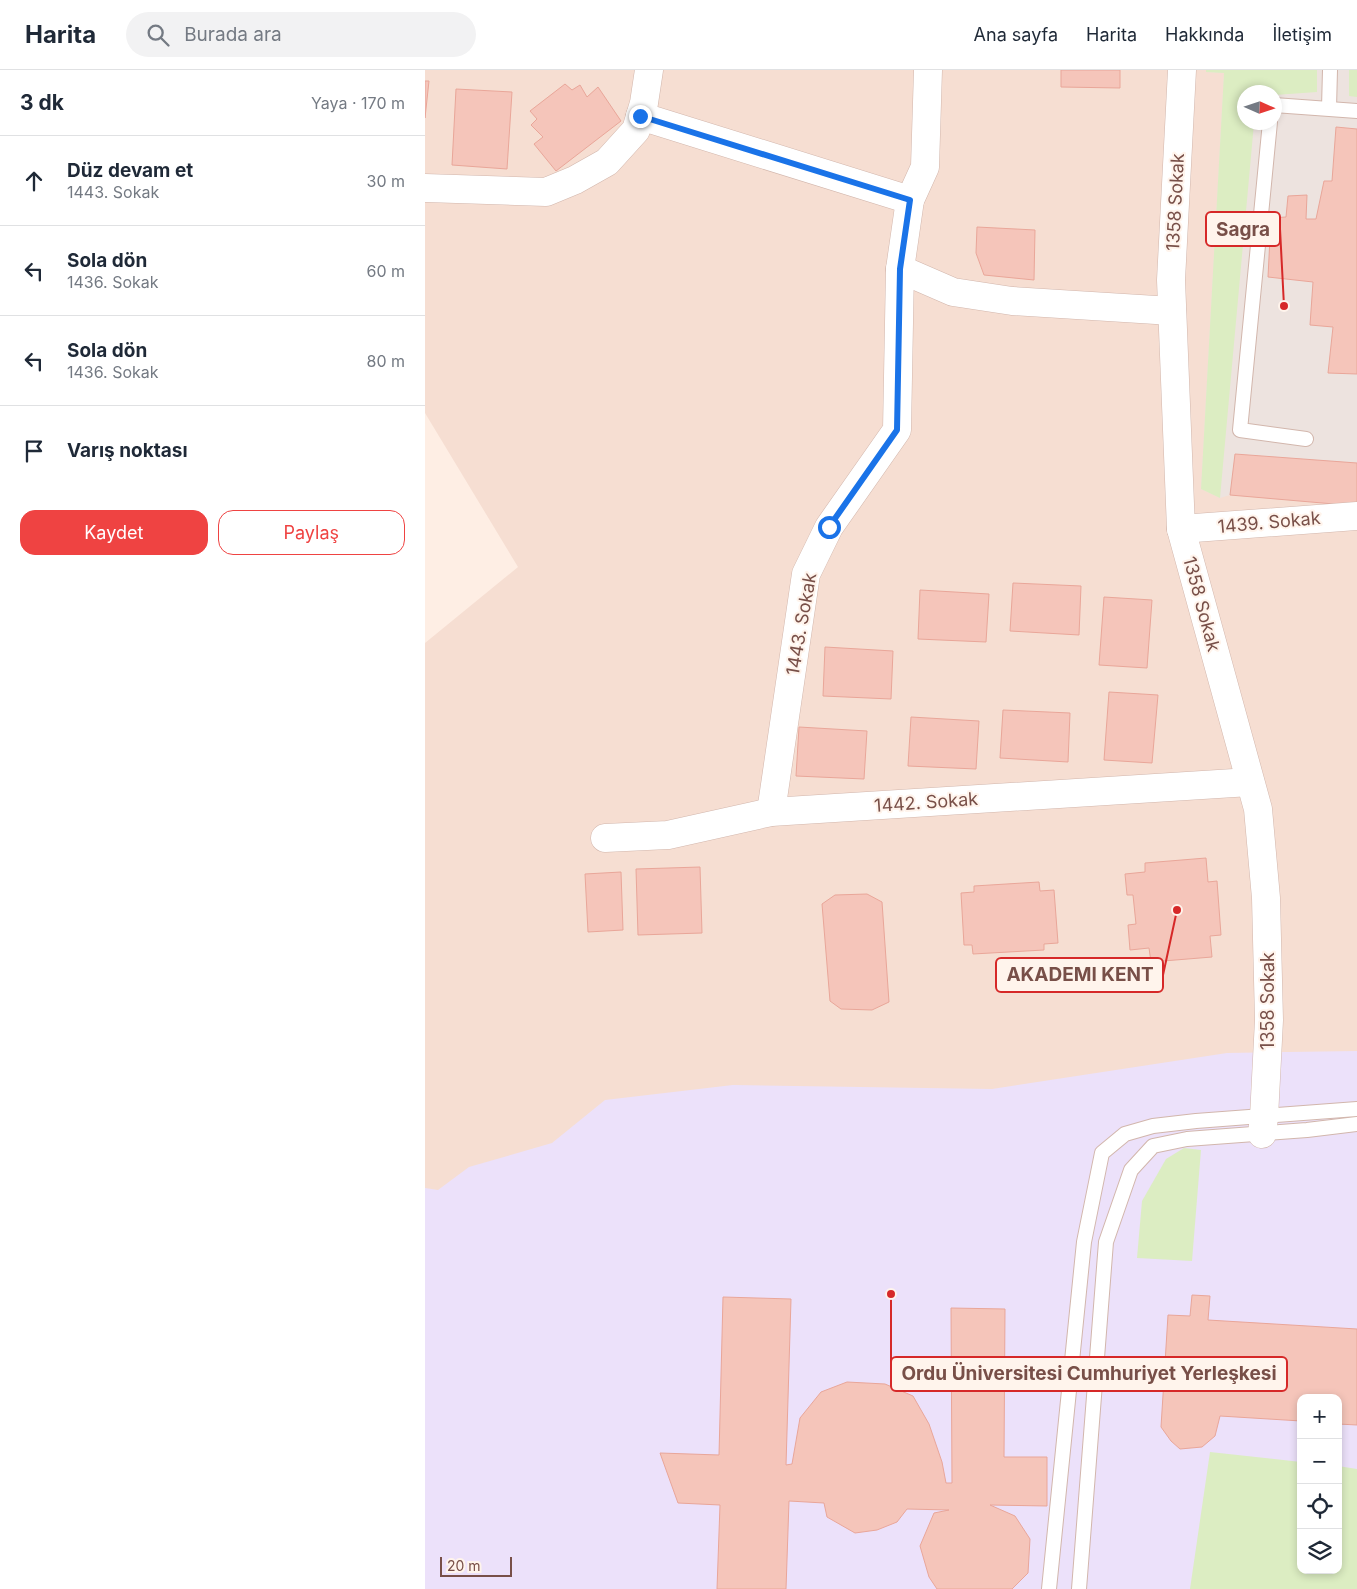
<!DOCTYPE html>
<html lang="tr">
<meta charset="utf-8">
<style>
body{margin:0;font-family:Inter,sans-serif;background:#f2f2f3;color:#1f2937}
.controls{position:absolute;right:15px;bottom:15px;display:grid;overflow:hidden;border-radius:10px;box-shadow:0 2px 8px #0003}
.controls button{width:45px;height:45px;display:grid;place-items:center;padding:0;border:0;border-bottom:1px solid #e0e1e3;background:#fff;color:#1f2937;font:25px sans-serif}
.compass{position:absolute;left:812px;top:15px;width:45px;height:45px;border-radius:50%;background:#fff;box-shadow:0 2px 8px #0003;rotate:93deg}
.scale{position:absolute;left:15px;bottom:12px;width:72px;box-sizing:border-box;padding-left:5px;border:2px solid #784f48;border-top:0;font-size:14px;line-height:18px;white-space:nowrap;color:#784f48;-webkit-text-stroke:4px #fff4ec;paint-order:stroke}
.stop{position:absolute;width:15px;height:15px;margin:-11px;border:4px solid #1a73e8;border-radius:50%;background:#fff}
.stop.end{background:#1a73e8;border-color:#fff;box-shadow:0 1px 5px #0008}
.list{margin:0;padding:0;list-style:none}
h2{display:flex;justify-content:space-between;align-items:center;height:65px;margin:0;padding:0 20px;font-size:21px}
h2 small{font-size:16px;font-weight:400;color:#747a83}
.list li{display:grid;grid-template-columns:32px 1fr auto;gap:15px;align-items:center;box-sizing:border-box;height:90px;padding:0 20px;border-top:1px solid #e0e1e3}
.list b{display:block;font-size:19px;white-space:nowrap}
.list p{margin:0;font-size:16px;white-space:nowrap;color:#747a83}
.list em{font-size:16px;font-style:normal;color:#747a83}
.actions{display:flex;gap:10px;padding:15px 20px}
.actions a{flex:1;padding:11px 0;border:1px solid #ef4342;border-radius:15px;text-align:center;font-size:18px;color:#ef4342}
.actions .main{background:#ef4342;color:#fff}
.icon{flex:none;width:28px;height:28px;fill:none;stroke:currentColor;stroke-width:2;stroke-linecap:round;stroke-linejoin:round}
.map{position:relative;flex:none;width:932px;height:1519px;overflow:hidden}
header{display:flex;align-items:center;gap:30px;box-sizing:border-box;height:70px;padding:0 25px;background:#fff;border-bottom:1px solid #e0e1e3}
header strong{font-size:24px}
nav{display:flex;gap:28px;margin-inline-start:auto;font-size:18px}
.search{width:350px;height:45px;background:#f2f2f3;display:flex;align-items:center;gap:12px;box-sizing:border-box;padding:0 18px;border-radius:28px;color:#747a83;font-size:19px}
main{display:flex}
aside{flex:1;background:#fff}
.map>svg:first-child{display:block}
.residential{fill:#f6ded2;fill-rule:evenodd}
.industrial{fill:#ede3df;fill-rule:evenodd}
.education{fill:#ece1fa;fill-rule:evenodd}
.green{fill:#dcedc2}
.building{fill:#f5c5ba;stroke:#e9a699}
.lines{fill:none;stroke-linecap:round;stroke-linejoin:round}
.service-casing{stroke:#d2b6ac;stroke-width:16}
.minor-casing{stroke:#d2b6ac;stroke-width:29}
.service{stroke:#fff;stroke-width:14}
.minor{stroke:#fff;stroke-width:28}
.route{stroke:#1a73e8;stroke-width:6}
.labels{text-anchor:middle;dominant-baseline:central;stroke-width:4;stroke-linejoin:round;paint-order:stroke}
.street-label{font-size:18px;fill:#784f48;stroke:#fff4ec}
.leader{fill:none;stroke:#d62828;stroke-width:2}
.callout-dot{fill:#d62828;stroke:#fff4ec;stroke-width:2}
.callout{fill:#fff4ec;stroke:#d62828;stroke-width:2}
.callout-label{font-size:19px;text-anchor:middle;font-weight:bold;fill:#784f48}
</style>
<header>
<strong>Harita</strong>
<div class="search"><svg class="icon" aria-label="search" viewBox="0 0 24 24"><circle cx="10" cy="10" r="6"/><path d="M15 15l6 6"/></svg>Burada ara</div>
<nav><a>Ana sayfa</a><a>Harita</a><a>Hakkında</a><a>İletişim</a></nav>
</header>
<main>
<aside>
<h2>3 dk<small>Yaya · 170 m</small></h2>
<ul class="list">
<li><svg class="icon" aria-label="ahead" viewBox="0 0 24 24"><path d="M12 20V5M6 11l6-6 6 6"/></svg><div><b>Düz devam et</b><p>1443. Sokak</p></div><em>30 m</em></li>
<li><svg class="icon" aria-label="left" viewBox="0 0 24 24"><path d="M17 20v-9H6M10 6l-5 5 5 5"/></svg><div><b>Sola dön</b><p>1436. Sokak</p></div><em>60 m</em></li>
<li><svg class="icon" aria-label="left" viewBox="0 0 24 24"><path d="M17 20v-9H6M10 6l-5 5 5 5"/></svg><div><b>Sola dön</b><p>1436. Sokak</p></div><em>80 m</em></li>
<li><svg class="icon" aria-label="arrive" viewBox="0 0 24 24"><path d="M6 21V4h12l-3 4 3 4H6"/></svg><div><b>Varış noktası</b></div></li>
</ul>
<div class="actions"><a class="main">Kaydet</a><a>Paylaş</a></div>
</aside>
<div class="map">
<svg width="932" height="1519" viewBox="0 0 932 1519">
<rect width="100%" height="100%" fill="#feeee4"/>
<path class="residential" d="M0,0H932V1519H0V573L93,497L0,343ZM819,22H849V52H819ZM876,1328H913V1500H876Z"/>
<path class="industrial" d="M781,0H932V436L805,425L795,428L776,419L799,3L781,2ZM819,22H849V52H819Z"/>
<path class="education" d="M932,981V1519H0V1118L13,1120L44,1097L127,1073L180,1030L308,1015L567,1019L802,983ZM876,1328H913V1500H876Z"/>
<g class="green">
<polygon points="781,0 892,0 892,22 850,25 849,22 819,22 819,52 829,53 795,428 776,419 799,3 781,2"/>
<polygon points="924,0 932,0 932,27 924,26"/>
<polygon points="759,1078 776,1080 767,1191 712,1188 717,1131 741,1089"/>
<polygon points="785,1382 876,1392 876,1500 913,1500 913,1396 932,1399 932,1519 765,1519"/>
</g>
<g class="building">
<polygon points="636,0 695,0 695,18 636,17"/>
<polygon points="0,11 4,11 0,48"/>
<polygon points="140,14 147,20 155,15 162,27 173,17 196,51 131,101 109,74 118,67 106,55 112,49 105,41"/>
<polygon points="31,19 87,22 82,99 27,95"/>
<polygon points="911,57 932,59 932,304 903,303 908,257 885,255 888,212 843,207 846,148 861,147 863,126 882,125 881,149 891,149 899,111 907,111"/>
<polygon points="552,157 610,160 609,210 559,205 551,183"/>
<polygon points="810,384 932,393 932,436 805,425"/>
<polygon points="588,513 656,516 654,565 585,561"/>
<polygon points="495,520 564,524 561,572 493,569"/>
<polygon points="679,527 727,530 722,598 674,595"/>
<polygon points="400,577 468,581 466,629 398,626"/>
<polygon points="684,622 733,625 727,693 679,690"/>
<polygon points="578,640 645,643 643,692 575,688"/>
<polygon points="486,647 554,651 551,699 483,696"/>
<polygon points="374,657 442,661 439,709 371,706"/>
<polygon points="781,788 783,812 792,811 796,865 785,866 787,887 726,892 724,878 705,880 703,855 711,854 708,825 702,825 700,804 720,802 720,793"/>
<polygon points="275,797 277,863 213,865 211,799"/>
<polygon points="196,802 198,860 163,862 160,804"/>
<polygon points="614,812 615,821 629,820 633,873 619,874 619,880 548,884 547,875 539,875 536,823 549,822 549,816"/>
<polygon points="442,824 457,832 464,932 447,940 416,939 405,931 397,834 410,825"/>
<polygon points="767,1225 785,1226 783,1250 932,1259 932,1355 913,1354 913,1328 876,1328 876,1351 795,1346 790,1366 777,1377 755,1379 746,1371 736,1357 743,1245 765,1246"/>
<polygon points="298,1227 366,1229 361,1395 367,1394 375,1348 396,1322 422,1312 460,1314 488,1326 504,1354 517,1392 521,1413 527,1413 526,1238 580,1239 579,1387 622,1387 622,1436 565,1435 590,1446 605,1469 603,1503 587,1519 512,1519 504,1507 495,1476 509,1443 524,1440 482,1439 472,1452 452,1460 430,1463 402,1447 399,1433 364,1431 361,1519 292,1519 295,1435 253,1433 235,1383 294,1385"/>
</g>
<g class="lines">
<g class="service-casing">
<g id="service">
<polyline points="849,35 932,41"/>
<polyline points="904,38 905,0"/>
<polyline points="845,52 815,360 881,369"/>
<polyline points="624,1519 659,1172 677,1083 700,1064 728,1056 771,1051 932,1039"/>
<polyline points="654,1519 681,1172 706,1100 728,1076 762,1069 882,1060 932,1054"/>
</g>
</g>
<g class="minor-casing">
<g id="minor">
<polyline points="757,0 746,210 756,459 833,739 841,828 844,950 839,1047 837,1064"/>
<polyline points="215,46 485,130"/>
<polyline points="0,118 121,122 150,110 182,92 211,60 219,33 224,0"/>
<polyline points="475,199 528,222 587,231 747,241"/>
<polyline points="756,459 932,446"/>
<polyline points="346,742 381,504 404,457 472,360 475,199 485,130 500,97 503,0"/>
<polyline points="180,768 243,765 346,742 825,712"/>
</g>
</g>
<use href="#service" class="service"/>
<use href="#minor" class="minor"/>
</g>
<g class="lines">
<polyline class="route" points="215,46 485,130 475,199 472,360 404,457"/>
</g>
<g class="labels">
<g class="street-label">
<text transform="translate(750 132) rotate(-87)">1358 Sokak</text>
<text transform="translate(844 452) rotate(-5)">1439. Sokak</text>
<text transform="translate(777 534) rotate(75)">1358 Sokak</text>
<text transform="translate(376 554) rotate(-80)">1443. Sokak</text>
<text transform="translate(501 732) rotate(-4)">1442. Sokak</text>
<text transform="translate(842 931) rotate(-90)">1358 Sokak</text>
</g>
</g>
<path class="leader" d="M859 236L855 159M752 840L738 905M466 1224L466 1304"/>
<g class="callout-dot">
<circle cx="859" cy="236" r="5"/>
<circle cx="752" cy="840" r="5"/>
<circle cx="466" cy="1224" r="5"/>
</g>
<g class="callout">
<rect x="781" y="142" width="74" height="34" rx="5"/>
<rect x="571" y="888" width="167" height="34" rx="5"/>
<rect x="466" y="1287" width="396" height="34" rx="5"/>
</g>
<g class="callout-label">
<text x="818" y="166">Sagra</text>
<text x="655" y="911">AKADEMI KENT</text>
<text x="664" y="1310">Ordu Üniversitesi Cumhuriyet Yerleşkesi</text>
</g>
</svg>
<div class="controls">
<button>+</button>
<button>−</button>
<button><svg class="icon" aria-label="locate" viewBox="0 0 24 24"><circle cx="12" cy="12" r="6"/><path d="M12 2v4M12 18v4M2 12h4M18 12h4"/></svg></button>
<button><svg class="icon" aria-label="layers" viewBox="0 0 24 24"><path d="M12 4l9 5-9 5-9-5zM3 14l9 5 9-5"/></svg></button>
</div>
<svg class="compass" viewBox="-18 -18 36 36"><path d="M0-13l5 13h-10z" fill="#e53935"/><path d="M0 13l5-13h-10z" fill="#747a83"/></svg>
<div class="scale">20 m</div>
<div class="stop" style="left:404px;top:457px"></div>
<div class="stop end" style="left:215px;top:46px"></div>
</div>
</main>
